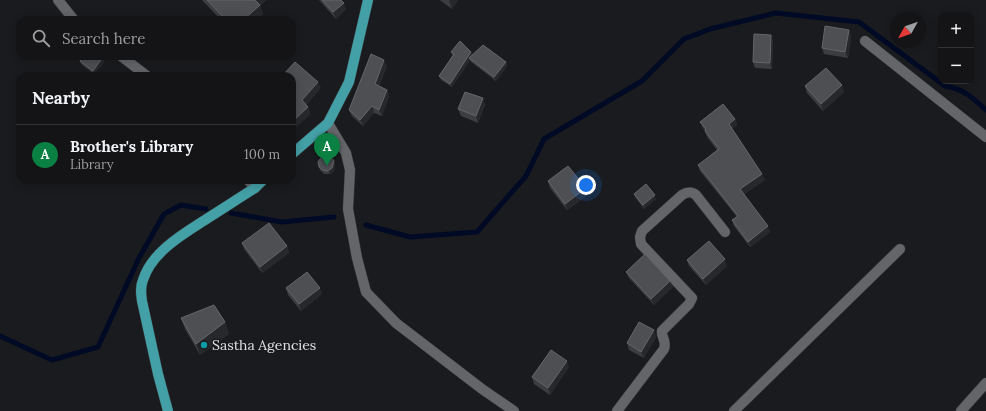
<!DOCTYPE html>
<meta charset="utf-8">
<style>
body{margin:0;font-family:Lora,serif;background:#212123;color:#f1f3f6}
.controls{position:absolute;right:12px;top:12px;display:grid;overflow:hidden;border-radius:8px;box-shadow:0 2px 10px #0003}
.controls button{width:36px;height:36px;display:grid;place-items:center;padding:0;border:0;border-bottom:1px solid #333335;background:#141416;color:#f1f3f6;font:20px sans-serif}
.compass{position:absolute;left:890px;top:12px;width:36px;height:36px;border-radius:50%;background:#141416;box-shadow:0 2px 10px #0003;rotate:230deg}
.you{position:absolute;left:586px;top:185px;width:14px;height:14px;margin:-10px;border:3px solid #fff;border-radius:50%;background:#1a73e8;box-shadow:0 0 0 6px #1a73e833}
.badge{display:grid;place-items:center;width:26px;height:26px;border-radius:50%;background:#0b8043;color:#fff;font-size:13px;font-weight:700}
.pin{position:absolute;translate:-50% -33px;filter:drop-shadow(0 1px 2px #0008)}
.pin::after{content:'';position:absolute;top:21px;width:14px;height:12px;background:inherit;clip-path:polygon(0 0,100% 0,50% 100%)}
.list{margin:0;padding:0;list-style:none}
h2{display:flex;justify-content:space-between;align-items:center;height:52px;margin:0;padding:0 16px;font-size:17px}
h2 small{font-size:13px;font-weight:400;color:#9d9ea1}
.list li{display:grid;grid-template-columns:26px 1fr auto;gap:12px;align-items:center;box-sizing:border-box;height:60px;padding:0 16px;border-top:1px solid #333335}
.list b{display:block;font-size:15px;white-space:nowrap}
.list p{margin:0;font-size:13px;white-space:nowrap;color:#9d9ea1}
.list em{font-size:13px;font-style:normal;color:#9d9ea1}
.icon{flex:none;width:22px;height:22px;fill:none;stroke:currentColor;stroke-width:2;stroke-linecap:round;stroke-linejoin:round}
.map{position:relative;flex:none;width:986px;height:411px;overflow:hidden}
.search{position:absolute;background:#141416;box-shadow:0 2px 10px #0003;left:16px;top:16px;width:280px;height:44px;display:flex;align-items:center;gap:10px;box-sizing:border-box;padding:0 14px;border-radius:12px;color:#9d9ea1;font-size:15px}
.panel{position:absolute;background:#141416;box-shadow:0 2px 10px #0003;left:16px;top:72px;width:280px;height:112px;border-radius:12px}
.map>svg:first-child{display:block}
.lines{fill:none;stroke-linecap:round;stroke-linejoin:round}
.stream{stroke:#000a25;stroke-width:5}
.minor-casing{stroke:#353638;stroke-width:11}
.major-casing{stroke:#353638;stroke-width:11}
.minor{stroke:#636569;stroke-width:10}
.major{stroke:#44a0a7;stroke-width:10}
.wall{fill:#3b3d41}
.shaded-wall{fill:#27282c}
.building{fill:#4d4f53;stroke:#646669}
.culture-dot{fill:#0f9aa8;stroke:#1a1b1e;stroke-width:1.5}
.labels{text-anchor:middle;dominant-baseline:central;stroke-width:3;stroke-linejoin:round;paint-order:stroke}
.poi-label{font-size:14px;fill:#e0e1e3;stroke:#1a1b1e;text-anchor:start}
</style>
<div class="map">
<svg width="986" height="411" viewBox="0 0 986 411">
<rect width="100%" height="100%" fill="#1a1b1e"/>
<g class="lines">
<g class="stream">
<polyline points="231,213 282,222 334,217"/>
<path d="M366,225L410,237L477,232L526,176L544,139L642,81L684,39L710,29L776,13L859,22L945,86C964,89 972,97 986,110"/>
<polyline points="0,336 52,360 98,347 139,258 164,214 181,205 206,209"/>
</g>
<g class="minor-casing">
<g id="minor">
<polyline points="58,0 74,20"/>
<polyline points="865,41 986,137"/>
<polyline points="121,56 147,76"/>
<polyline points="328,123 346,153 350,170 348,209 357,258 366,292 396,323 482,389 514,411"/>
<polyline points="248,180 255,188"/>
<path d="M617,411L664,349C667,340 661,338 662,331L689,304L692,298L641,244L640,237L642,231L682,195C687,192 691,191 696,195L725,232"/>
<polyline points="734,411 900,249"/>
<polyline points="961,411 986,383"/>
</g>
</g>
<g class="major-casing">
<g id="major">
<polyline points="292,154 328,123 349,82 368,0"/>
<path d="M168,411L158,374L142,301C141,294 140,287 143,280C152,251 185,233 208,218C224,208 239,198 255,188L263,180"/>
</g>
</g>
<use href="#minor" class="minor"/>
<use href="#major" class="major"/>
</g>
<g class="wall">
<polygon points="202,0 266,0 260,6 263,14 256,20 221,20"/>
<polygon points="319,0 341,0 346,9 336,19"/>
<polygon points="440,0 458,0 452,9 441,1"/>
<polygon points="849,30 851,37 848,58 824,54 822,48"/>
<polygon points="771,35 773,42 772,69 755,68 753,62"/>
<polygon points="451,52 473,55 506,62 507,66 496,81 470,61 470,60 452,87 441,80 439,76 453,56"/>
<polygon points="102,58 104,62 94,74 81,64 80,61"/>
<polygon points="387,66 379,86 387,90 389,96 382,116 374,113 363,126 352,116 349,110"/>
<polygon points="805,86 844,92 823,111 807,93"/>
<polygon points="483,98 485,105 478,123 461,116 458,109"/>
<polygon points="735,119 737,125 732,129 765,180 744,194 770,232 750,247 734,226 732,220 737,217 700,171 698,165 717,150 707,137 705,131 703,128 700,122"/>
<polygon points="335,164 334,171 330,174 324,174 320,170 319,167"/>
<polygon points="548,181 588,195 567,210 550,188"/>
<polygon points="634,194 656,199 644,209 635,197"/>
<polygon points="242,243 287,246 289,253 262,273 244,249"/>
<polygon points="687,260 727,266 706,285 689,266"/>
<polygon points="626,272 673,287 654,305 629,278"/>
<polygon points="286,288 322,294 301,311 288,295"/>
<polygon points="181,318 225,322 229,334 200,355 185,329"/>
<polygon points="656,337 644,358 629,350 627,343"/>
<polygon points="569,367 550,395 534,384 532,377"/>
</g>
<g class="shaded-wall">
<polygon points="255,0 266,0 260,6 263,14 256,20 243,20"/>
<polygon points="450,0 458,0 452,9 449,1"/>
<polygon points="344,3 346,9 336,19 333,12"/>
<polygon points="849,30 851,37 848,58 845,52"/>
<polygon points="771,35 773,42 772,69 770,63"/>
<polygon points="471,52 473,55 469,58 470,60 452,87 450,84"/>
<polygon points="102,58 104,62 94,74 93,71"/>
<polygon points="384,60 387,66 377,90 375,84"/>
<polygon points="506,62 507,66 496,81 494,77"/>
<polygon points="318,82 321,88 305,107 302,100"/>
<polygon points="842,85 844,92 823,111 821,104"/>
<polygon points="387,90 389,96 382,116 379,110"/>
<polygon points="483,98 485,105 478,123 476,116"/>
<polygon points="372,106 374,113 363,126 360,120"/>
<polygon points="308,107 311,114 292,131 292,122"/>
<polygon points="735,119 737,125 731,130 729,124"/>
<polygon points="334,161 335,164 334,171 330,174 328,171"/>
<polygon points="762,174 765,180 742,195 740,189"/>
<polygon points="586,188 588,195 567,210 565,204"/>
<polygon points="655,195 656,199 644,209 643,205"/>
<polygon points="768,226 770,232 750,247 748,242"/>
<polygon points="287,246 289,253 262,273 260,267"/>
<polygon points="725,259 727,266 706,285 703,279"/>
<polygon points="670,281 673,287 654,305 651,299"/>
<polygon points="320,288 322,294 301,311 299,304"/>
<polygon points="225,322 229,334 200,355 196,344"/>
<polygon points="654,330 656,337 644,358 641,352"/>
<polygon points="567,361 569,367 550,395 548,388"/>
</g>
<g class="building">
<polygon points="207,0 255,0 260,5 243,20 226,20"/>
<polygon points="322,0 341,0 344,3 333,12"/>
<polygon points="825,26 849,30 845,52 822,48"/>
<polygon points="754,34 771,35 770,63 753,62"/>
<polygon points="460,41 471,52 450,84 439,76 454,54 451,52"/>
<polygon points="483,45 506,62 494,77 469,58"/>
<polygon points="371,54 384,60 375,84 387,90 379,110 372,106 360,120 349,110 362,77"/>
<polygon points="83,56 99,56 102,58 93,71 80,61"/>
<polygon points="295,62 318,82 302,100 308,107 292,122 292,76 284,76 283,75"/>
<polygon points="826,68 842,85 821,104 805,86"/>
<polygon points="465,92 483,98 476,116 458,109"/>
<polygon points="723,104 735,119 729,124 762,174 740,189 768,226 748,242 732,220 738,216 698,165 719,149 705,131 706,129 700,122"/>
<polygon points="323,156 331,157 334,161 332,168 328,171 323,170 319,167 318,162 320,159"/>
<polygon points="568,166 586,188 565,204 548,181"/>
<polygon points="646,184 655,195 643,205 634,194"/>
<polygon points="269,223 287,246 260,267 242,243"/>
<polygon points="709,241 725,259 703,279 687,260"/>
<polygon points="645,254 670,281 651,299 626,272"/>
<polygon points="307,272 320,288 299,304 286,288"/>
<polygon points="214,305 225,322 196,344 181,318"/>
<polygon points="639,322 654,330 641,352 627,343"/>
<polygon points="551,350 567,361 548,388 532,377"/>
</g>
<circle class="culture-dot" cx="204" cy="345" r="4"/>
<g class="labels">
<g class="poi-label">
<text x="212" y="345">Sastha Agencies</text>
</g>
</g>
</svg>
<div class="controls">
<button>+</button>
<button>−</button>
</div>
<svg class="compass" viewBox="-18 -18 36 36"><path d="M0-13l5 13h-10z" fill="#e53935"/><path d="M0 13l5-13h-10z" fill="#9d9ea1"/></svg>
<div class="you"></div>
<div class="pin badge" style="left:327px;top:166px">A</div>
<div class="search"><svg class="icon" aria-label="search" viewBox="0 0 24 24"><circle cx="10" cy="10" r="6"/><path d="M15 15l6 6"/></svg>Search here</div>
<section class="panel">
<h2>Nearby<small></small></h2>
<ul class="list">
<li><span class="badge">A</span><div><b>Brother's Library</b><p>Library</p></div><em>100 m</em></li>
</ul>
</section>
</div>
